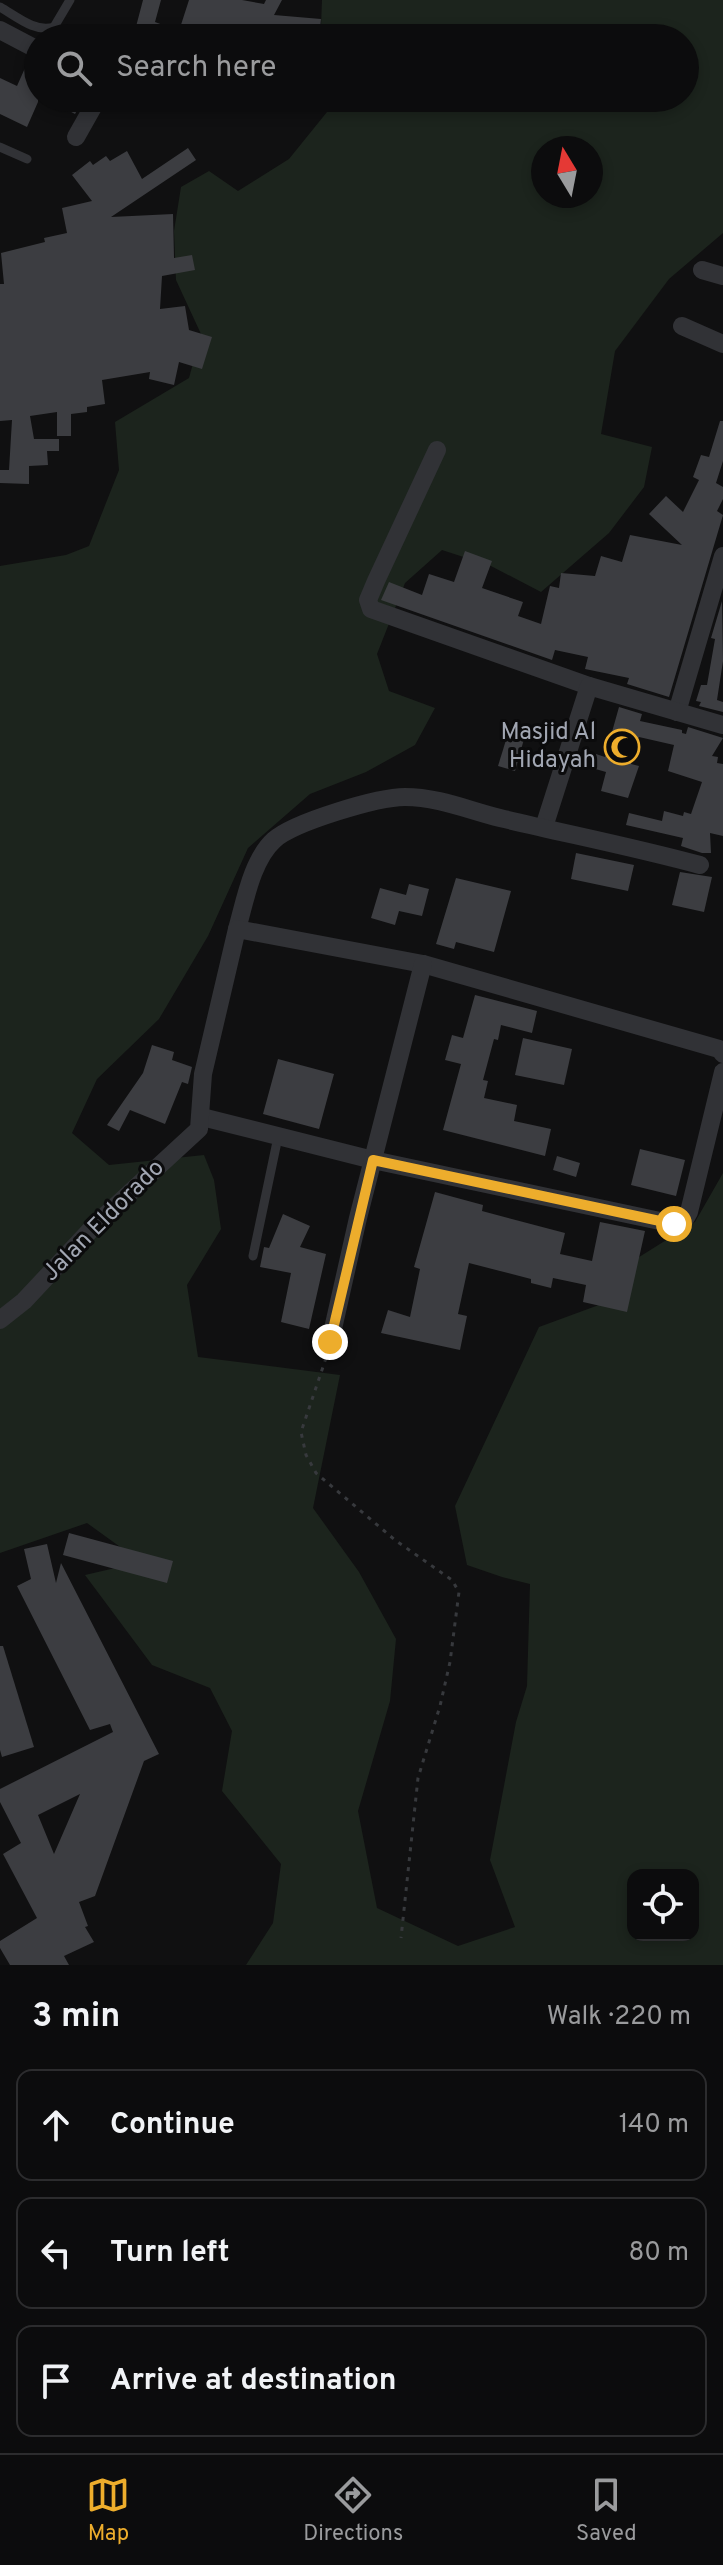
<!DOCTYPE html>
<meta charset="utf-8">
<style>
body{margin:0;font-family:Overpass,sans-serif;background:#151516;color:#f1f3f6}
.controls{position:absolute;right:24px;bottom:24px;display:grid;overflow:hidden;border-radius:16px;box-shadow:0 4px 12px #0003}
.controls button{width:72px;height:72px;display:grid;place-items:center;padding:0;border:0;border-bottom:2px solid #2c2c2e;background:#0c0c0d;color:#f1f3f6;font:40px sans-serif}
.compass{position:absolute;left:531px;top:136px;width:72px;height:72px;border-radius:50%;background:#0c0c0d;box-shadow:0 4px 12px #0003;rotate:350deg}
.stop{position:absolute;width:24px;height:24px;margin:-18px;border:6px solid #edad2c;border-radius:50%;background:#fff}
.stop.end{background:#edad2c;border-color:#fff;box-shadow:0 2px 8px #0008}
.list{margin:0;padding:0;list-style:none}
h2{display:flex;justify-content:space-between;align-items:center;height:104px;margin:0;padding:0 32px;font-size:34px}
h2 small{font-size:26px;font-weight:400;color:#9a9b9d}
.list li{display:grid;grid-template-columns:52px 1fr auto;gap:24px;align-items:center;box-sizing:border-box;height:112px;margin:0 16px 16px;padding:0 16px;border:2px solid #2c2c2e;border-radius:16px}
.list b{display:block;font-size:30px;white-space:nowrap}
.list em{font-size:26px;font-style:normal;color:#9a9b9d}
.icon{flex:none;width:44px;height:44px;fill:none;stroke:currentColor;stroke-width:2;stroke-linecap:round;stroke-linejoin:round}
.map{position:relative;flex:none;width:723px;height:1965px;overflow:hidden}
.search{position:absolute;background:#0c0c0d;box-shadow:0 4px 12px #0003;left:24px;right:24px;top:24px;height:88px;display:flex;align-items:center;gap:20px;box-sizing:border-box;padding:0 28px;border-radius:44px;color:#9a9b9d;font-size:30px}
.sheet{height:488px;background:#0c0c0d}
nav{display:flex;justify-content:space-around;align-items:center;box-sizing:border-box;height:112px;border-top:2px solid #2c2c2e;background:#0c0c0d;font-size:22px;color:#9a9b9d}
nav a{display:grid;justify-items:center;gap:4px}
nav .on{color:#edad2c}
.map>svg:first-child{display:block}
.green{fill:#1c241d;fill-rule:evenodd}
.building{fill:#3c3d41;fill-rule:evenodd}
.lines{fill:none;stroke-linecap:round;stroke-linejoin:round}
.path{stroke:#37393d;stroke-width:3;stroke-dasharray:4 6;stroke-linecap:butt}
.lane{stroke:#313236;stroke-width:9}
.street{stroke:#313236;stroke-width:18}
.route{stroke:#edad2c;stroke-width:10}
.labels{text-anchor:middle;dominant-baseline:central;stroke-width:6;stroke-linejoin:round;paint-order:stroke}
.poi-label{font-size:24px;fill:#a1a6b2;stroke:#0b0b0c;text-anchor:end}
.street-label{font-size:24px;fill:#a1a6b2;stroke:#0b0b0c}
</style>
<div class="map">
<svg width="723" height="1965" viewBox="0 0 723 1965">
<rect width="100%" height="100%" fill="#101011"/>
<path class="green" d="M322,0H723V233L669,279L615,351L601,434L652,447L644,487L609,533L541,592L491,566L442,550L405,583L377,654L389,691L435,708L415,745L366,772L310,794L248,848L208,936L159,1019L97,1079L72,1133L109,1165L204,1155L214,1180L221,1229L187,1285L198,1357L340,1375L313,1508L359,1572L396,1639L390,1701L358,1811L377,1908L458,1946L515,1927L490,1860L516,1722L527,1686L530,1584L502,1577L467,1565L455,1506L539,1327L607,1302L628,1264L695,1222L723,1173V1965H246L273,1923L281,1864L222,1791L232,1731L210,1688L152,1665L85,1575L141,1562L87,1523L0,1553V566L66,555L89,546L119,470L115,422L189,378L201,334L176,280L174,231L181,187L209,171L238,191L289,159L327,112L332,98H685V38H326L321,26ZM543,148H591V196H543ZM633,1875H693V1935H633Z"/>
<g class="building">
<polygon points="143,0 161,0 155,22 179,31 189,0 242,0 264,4 266,0 282,0 274,15 321,19 319,38 262,38 244,34 243,38 236,38 214,31 213,34 206,32 206,38 133,38"/>
<polygon points="29,59 38,62 38,102 27,127 0,114 0,78 17,86"/>
<polygon points="45,98 84,98 75,114"/>
<polygon points="188,148 196,160 111,217 173,214 174,258 192,255 195,270 162,276 160,309 185,306 189,330 212,337 202,369 179,362 174,385 149,379 150,372 102,380 105,404 87,407 87,412 71,414 71,436 57,436 57,412 30,416 34,439 59,439 59,451 47,451 48,465 29,466 29,484 0,483 0,470 9,470 12,420 0,421 0,284 4,284 1,253 45,242 44,238 67,233 62,208 92,201 72,175 90,161 93,165 106,156 110,161 127,151 142,179"/>
<polygon points="720,421 723,421 723,461 716,483 723,487 723,499 717,511 723,515 669,697 627,684 629,678 585,669 588,657 555,650 552,660 381,600 389,582 422,595 429,574 454,582 465,551 492,561 482,588 523,602 518,616 541,624 550,586 559,588 561,573 595,576 601,556 622,562 630,535 682,545 649,514 666,496 683,512 699,480 693,477 701,455 709,457"/>
<polygon points="722,601 723,661 717,700 723,702 723,712 699,706 701,702 696,701 701,685 707,685 715,639 711,638"/>
<polygon points="619,707 642,714 640,721 682,730 682,733 686,734 688,727 723,738 712,756 718,757 717,763 723,764 723,836 710,833 711,853 702,853 681,846 683,838 626,825 629,813 662,821 664,811 683,816 684,812 691,814 702,782 668,771 674,745 639,737 631,764 639,766 628,798 601,791 606,772 592,768 596,754 605,757"/>
<polygon points="510,727 526,732 515,771 498,766"/>
<polygon points="576,853 634,865 628,891 571,879"/>
<polygon points="680,872 712,877 704,912 672,905"/>
<polygon points="456,878 511,891 494,952 456,942 454,949 436,944"/>
<polygon points="409,884 429,889 422,916 399,911 395,925 371,918 380,888 406,895"/>
<polygon points="475,995 537,1011 532,1033 501,1025 498,1040 494,1039 483,1080 488,1081 484,1098 517,1105 514,1121 551,1129 545,1156 443,1130 461,1064 445,1060 452,1035 463,1038"/>
<polygon points="523,1038 572,1049 564,1085 515,1075"/>
<polygon points="152,1045 174,1052 172,1060 192,1067 188,1084 182,1082 165,1124 130,1110 119,1131 107,1125 143,1073"/>
<polygon points="278,1059 334,1074 319,1129 263,1114"/>
<polygon points="640,1149 685,1160 676,1196 631,1185"/>
<polygon points="557,1156 580,1163 576,1177 553,1170"/>
<polygon points="435,1192 483,1205 482,1211 565,1233 560,1254 592,1261 600,1222 645,1231 627,1312 583,1302 586,1285 553,1278 551,1288 531,1283 531,1279 469,1263 458,1314 467,1316 460,1350 381,1333 388,1310 410,1317 420,1269 414,1267"/>
<polygon points="283,1214 310,1226 300,1247 326,1254 309,1329 281,1322 291,1273 260,1267 264,1247 269,1248"/>
<polygon points="69,1533 173,1561 167,1583 63,1555"/>
<path d="M47,1544L56,1583L61,1563L159,1754L144,1761L95,1896L79,1902L88,1926L85,1927L94,1942L64,1956L69,1965H10L0,1948V1941L37,1918L3,1854L21,1843L0,1802V1789L113,1732L110,1724L90,1730L17,1586L31,1579L24,1549ZM80,1794L54,1854L38,1815Z"/>
<polygon points="0,1646 3,1646 34,1747 2,1757 0,1750"/>
</g>
<g class="lines">
<polyline class="path" points="326,1358 301,1432 306,1455 316,1473 395,1540 452,1580 459,1592 450,1662 440,1706 418,1778 401,1938"/>
<g class="lane">
<path d="M0,7C16,16 35,33 54,27L70,0"/>
<polyline points="0,147 27,159"/>
<polyline points="253,1256 278,1137"/>
</g>
<g class="street">
<polyline points="0,30 38,50"/>
<polyline points="130,98 136,101"/>
<polyline points="76,137 98,98"/>
<polyline points="702,270 723,276"/>
<polyline points="682,326 723,344"/>
<polyline points="437,450 376,581 368,600 371,609 589,686"/>
<polyline points="677,712 723,556"/>
<polyline points="544,827 589,686 723,725"/>
<path d="M237,929C245,901 252,860 274,840C294,822 378,797 405,797C438,797 468,810 500,818C567,834 634,847 700,865"/>
<polyline points="202,1117 373,1160 674,1224 685,1219 689,1212 723,1072"/>
<polyline points="0,1320 24,1301 97,1223 199,1129 203,1074 237,929 423,964 719,1049 723,1054"/>
<polyline points="330,1342 358,1218 423,964"/>
</g>
</g>
<g class="lines">
<polyline class="route" points="330,1342 373,1160 674,1224"/>
</g>
<defs>
<g id="mosque-ring" transform="scale(1.8)"><circle r="9.5" fill="#0b0b0c" stroke="#edad2c" stroke-width="1.5"/><path d="M3.5-4.9A6 6 0 1 0 3.5 4.9A5 5 0 1 1 3.5-4.9Z" fill="#edad2c"/></g>
</defs>
<g fill-rule="evenodd">
<use href="#mosque-ring" x="622" y="747"/>
</g>
<g class="labels">
<g class="poi-label">
<text x="596" y="733">Masjid Al<tspan x="596" dy="28">Hidayah</tspan></text>
</g>
<g class="street-label">
<text transform="translate(104 1221) rotate(-45)">Jalan Eldorado</text>
</g>
</g>
</svg>
<div class="controls">
<button><svg class="icon" aria-label="locate" viewBox="0 0 24 24"><circle cx="12" cy="12" r="6"/><path d="M12 2v4M12 18v4M2 12h4M18 12h4"/></svg></button>
</div>
<svg class="compass" viewBox="-18 -18 36 36"><path d="M0-13l5 13h-10z" fill="#e53935"/><path d="M0 13l5-13h-10z" fill="#9a9b9d"/></svg>
<div class="stop" style="left:674px;top:1224px"></div>
<div class="stop end" style="left:330px;top:1342px"></div>
<div class="search"><svg class="icon" aria-label="search" viewBox="0 0 24 24"><circle cx="10" cy="10" r="6"/><path d="M15 15l6 6"/></svg>Search here</div>
</div>
<section class="sheet">
<h2>3 min<small>Walk · 220 m</small></h2>
<ul class="list">
<li><svg class="icon" aria-label="ahead" viewBox="0 0 24 24"><path d="M12 20V5M6 11l6-6 6 6"/></svg><div><b>Continue</b></div><em>140 m</em></li>
<li><svg class="icon" aria-label="left" viewBox="0 0 24 24"><path d="M17 20v-9H6M10 6l-5 5 5 5"/></svg><div><b>Turn left</b></div><em>80 m</em></li>
<li><svg class="icon" aria-label="arrive" viewBox="0 0 24 24"><path d="M6 21V4h12l-3 4 3 4H6"/></svg><div><b>Arrive at destination</b></div></li>
</ul>
</section>
<nav>
<a class="on"><svg class="icon" aria-label="map" viewBox="0 0 24 24"><path d="M3 6l6-2 6 2 6-2v14l-6 2-6-2-6 2zM9 4v14M15 6v14"/></svg>Map</a>
<a><svg class="icon" aria-label="directions" viewBox="0 0 24 24"><path d="M12 3l9 9-9 9-9-9zM9 14v-3h6M13 9l2 2-2 2"/></svg>Directions</a>
<a><svg class="icon" aria-label="saved" viewBox="0 0 24 24"><path d="M7 4h10v16l-5-4-5 4z"/></svg>Saved</a>
</nav>
